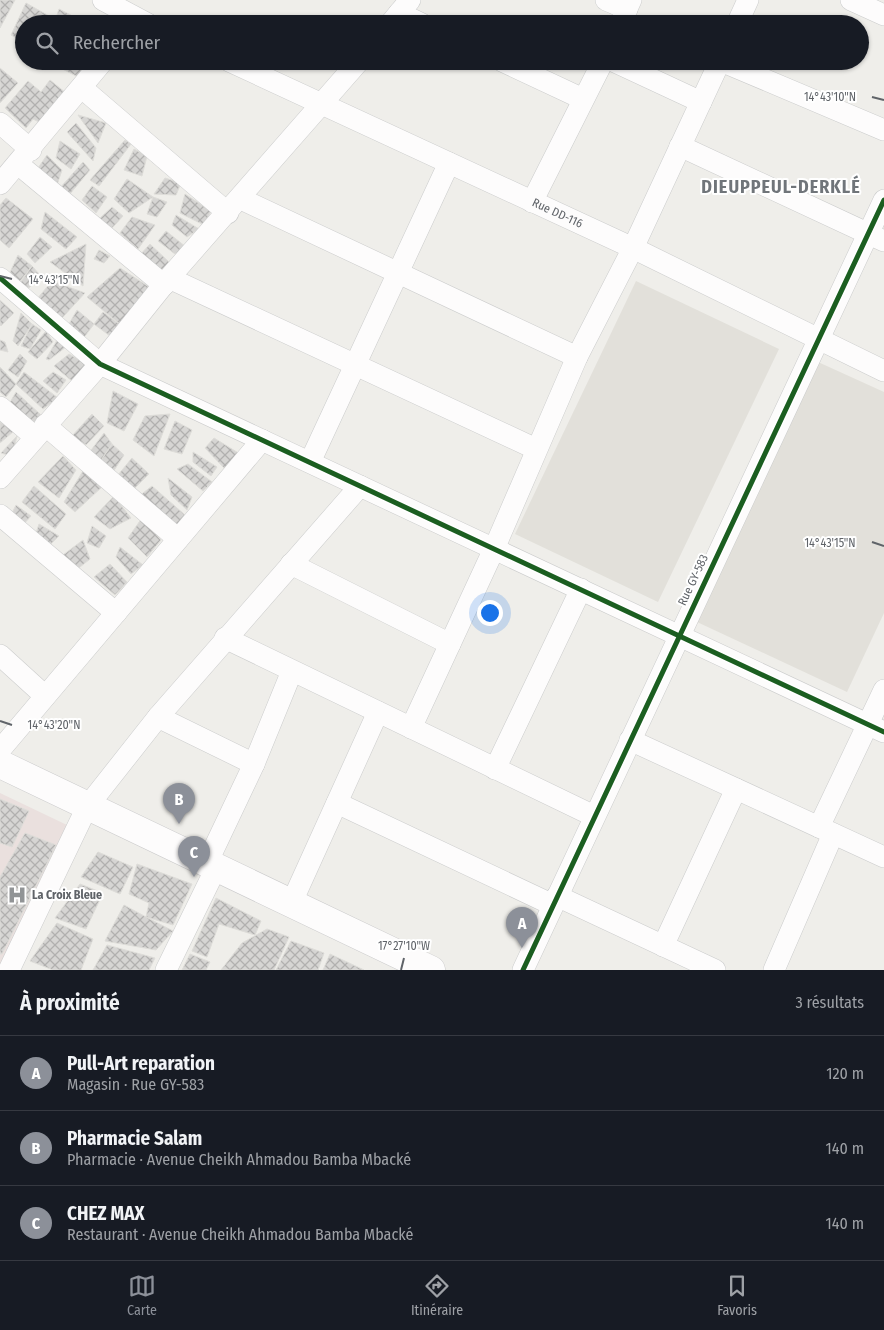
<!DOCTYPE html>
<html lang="fr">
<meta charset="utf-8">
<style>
body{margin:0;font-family:"Fira Sans Condensed",sans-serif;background:#20242c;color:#f1f3f6}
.you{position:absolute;left:489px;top:612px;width:18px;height:18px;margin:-12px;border:4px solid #fff;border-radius:50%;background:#1a73e8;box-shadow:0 0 0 8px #1a73e833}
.badge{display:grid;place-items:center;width:32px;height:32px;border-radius:50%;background:#8c9099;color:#fff;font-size:16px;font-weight:700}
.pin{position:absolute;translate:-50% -41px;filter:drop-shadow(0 1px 2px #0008)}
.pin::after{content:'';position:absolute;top:26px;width:18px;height:15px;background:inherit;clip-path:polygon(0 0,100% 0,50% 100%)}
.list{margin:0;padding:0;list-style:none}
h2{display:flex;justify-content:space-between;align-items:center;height:65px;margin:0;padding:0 20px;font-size:21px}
h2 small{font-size:16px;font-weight:400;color:#9ea1a6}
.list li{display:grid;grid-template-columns:32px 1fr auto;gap:15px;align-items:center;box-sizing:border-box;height:75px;padding:0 20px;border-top:1px solid #363941}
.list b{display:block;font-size:19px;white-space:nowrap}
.list p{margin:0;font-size:16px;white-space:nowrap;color:#9ea1a6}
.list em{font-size:16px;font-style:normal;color:#9ea1a6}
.icon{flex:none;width:28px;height:28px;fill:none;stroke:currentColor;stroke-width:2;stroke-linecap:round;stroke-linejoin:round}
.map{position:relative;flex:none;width:884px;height:970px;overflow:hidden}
.search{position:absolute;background:#171b24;box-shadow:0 1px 4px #0004;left:15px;right:15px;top:15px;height:55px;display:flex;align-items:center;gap:12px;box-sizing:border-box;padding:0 18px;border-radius:28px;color:#9ea1a6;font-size:19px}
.sheet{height:290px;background:#171b24}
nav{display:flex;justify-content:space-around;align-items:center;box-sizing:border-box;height:70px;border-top:1px solid #363941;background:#171b24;font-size:14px;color:#9ea1a6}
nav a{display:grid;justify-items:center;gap:2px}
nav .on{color:#8c9099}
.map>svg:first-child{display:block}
.education{fill:#e2e0da}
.medical{fill:#eae0de}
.building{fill:url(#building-cross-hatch);stroke:#deddd9}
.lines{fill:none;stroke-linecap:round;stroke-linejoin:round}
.street-casing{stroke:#cbcccc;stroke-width:22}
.secondary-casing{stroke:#cacacb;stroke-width:29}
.street{stroke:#fdfcfc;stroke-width:21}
.secondary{stroke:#fdfcfc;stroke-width:28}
.cycleway-casing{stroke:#fff;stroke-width:8}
.cycleway{stroke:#1b5e20;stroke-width:5}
.ticks{fill:none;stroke:#5f6368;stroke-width:2}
.labels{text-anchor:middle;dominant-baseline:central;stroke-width:4;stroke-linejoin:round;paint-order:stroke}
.street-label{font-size:12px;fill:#5f6368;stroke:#fff}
.poi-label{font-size:12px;font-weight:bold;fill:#5f6368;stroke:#fff;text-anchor:start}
.district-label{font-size:18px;font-weight:bold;letter-spacing:1px;fill:#70757a;stroke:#fff}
.ticks-label{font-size:12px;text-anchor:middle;fill:#5f6368;stroke:#fff;stroke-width:4;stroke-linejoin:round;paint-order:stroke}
</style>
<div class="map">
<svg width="884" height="970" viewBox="0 0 884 970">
<defs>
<pattern id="building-cross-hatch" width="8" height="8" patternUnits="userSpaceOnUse" patternTransform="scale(1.25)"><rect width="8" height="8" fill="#d6d5d3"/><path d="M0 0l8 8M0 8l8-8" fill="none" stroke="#b1b0af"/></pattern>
</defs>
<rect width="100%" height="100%" fill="#efeeea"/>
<g class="education">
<polygon points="636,281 779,349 658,602 515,534"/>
<polygon points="818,362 884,392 884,613 847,692 697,622"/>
</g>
<polygon class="medical" points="0,793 67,825 0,968"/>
<g class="building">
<polygon points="0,0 15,0 0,28"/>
<polygon points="26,3 49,16 46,24 24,24 24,42 11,35"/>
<polygon points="59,9 88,24 54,24"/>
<polygon points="47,61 85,61 78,77"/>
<polygon points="0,68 18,83 0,103"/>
<polygon points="50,80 66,93 39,122 33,119 26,128 5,108 28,81 41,92"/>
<polygon points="78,115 106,123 98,143"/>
<polygon points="76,123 96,148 93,161 67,132"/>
<polygon points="125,140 131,144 99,186 90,180"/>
<polygon points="60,141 80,154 71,169 56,158"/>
<polygon points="134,149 147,156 142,176 124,170"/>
<polygon points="47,155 62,170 56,188 36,171"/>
<polygon points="83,162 90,170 69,195 60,188"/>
<polygon points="165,178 181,183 176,195 154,194"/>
<polygon points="127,179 153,197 129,213 114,199"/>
<polygon points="92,186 107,197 96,213 82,200"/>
<polygon points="185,194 211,211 204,225 180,213"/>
<polygon points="153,197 167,202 157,217 147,214"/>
<polygon points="6,198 33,219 9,248 0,240 0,205"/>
<polygon points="112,207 123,216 112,228 98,220"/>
<polygon points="45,212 77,237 66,249 41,229"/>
<polygon points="176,215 199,229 187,237 172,225"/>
<polygon points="132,217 155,225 138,249 120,233"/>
<polygon points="166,231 186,247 175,254 158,241"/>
<polygon points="40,237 52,247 35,263 27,254"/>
<polygon points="86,244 83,286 50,262"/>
<polygon points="150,244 169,262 161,274 139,256"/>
<polygon points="99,250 110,256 104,263 94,259"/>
<polygon points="18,255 32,266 17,285 7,279"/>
<polygon points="32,266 40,275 29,288 20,283"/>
<polygon points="120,268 149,287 122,326 87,297"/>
<polygon points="52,281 85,293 61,319 37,299"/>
<polygon points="0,300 14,313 1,326 0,325"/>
<polygon points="77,310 94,324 82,340 69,324"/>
<polygon points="103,312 122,326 110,336 94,324"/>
<polygon points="21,313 32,324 18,346 13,341"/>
<polygon points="32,324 41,330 30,349 21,346"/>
<polygon points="46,331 53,342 37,359 28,352"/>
<polygon points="60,335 66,347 49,360 46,359"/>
<polygon points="0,340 5,342 8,352 0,350"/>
<polygon points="20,354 27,361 18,377 8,370"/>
<polygon points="69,354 89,365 72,381 54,366"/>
<polygon points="0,367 16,384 6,397 0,392"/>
<polygon points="24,372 58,398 43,409 16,384"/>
<polygon points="53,372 66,380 57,393 43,381"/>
<polygon points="113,391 138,404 124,431 107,423"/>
<polygon points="16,392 41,415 31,425 8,406"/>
<polygon points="92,414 104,426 86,445 72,436"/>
<polygon points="170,414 154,456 133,440 145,416"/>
<polygon points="175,421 192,430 182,454 164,449"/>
<polygon points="0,422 14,431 0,443"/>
<polygon points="104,433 112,444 100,462 89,453"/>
<polygon points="17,436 12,456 1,453"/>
<polygon points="214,438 240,454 226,470 205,448"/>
<polygon points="112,444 124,455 113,472 100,462"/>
<polygon points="193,452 217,467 211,476 193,462"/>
<polygon points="63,456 76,470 59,498 38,482"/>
<polygon points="132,458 149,474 133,490 118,475"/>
<polygon points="188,464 212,482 203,491 177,469"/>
<polygon points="83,471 104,485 75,512 64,502"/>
<polygon points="168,478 192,497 187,510 171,495"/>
<polygon points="34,486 66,514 55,529 22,502"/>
<polygon points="152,486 185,515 175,528 138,497"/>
<polygon points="114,496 131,518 110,529 94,517"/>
<polygon points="16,505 31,516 22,526 10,517"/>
<polygon points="142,518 161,540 147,557 128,538"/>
<polygon points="39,524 59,536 50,545 36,533"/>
<polygon points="92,526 106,536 99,548 87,543"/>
<polygon points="83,540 90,559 75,571 59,558"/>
<polygon points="120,547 143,565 131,574 116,557"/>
<polygon points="110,564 127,582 115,595 94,577"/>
<polygon points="0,799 29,811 12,847 0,843"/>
<polygon points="25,833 56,845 2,954 0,954 0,877"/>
<polygon points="98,852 133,867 120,894 81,877"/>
<polygon points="137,864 192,884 173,925 146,917 149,903 129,894"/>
<polygon points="80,884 103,893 86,929 55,918"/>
<polygon points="216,898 261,921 255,935 219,924 207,957 192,951"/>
<polygon points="124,905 146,917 173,931 156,950 105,941"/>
<polygon points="57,923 93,939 81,970 53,970 30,961"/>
<polygon points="267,929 289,937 274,970 221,970 242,943"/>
<polygon points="291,941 324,953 318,970 276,970"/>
<polygon points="107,945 155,958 149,970 93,970"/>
<polygon points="190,954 210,962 206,970 182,970"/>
<polygon points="330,954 364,970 323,970"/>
</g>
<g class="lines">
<g class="street-casing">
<g id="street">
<polyline points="103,0 148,24"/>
<polyline points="606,0 627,9"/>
<polyline points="851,0 884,15"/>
<polyline points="399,13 422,24"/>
<polyline points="390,24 410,0"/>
<polyline points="620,24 631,0"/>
<polyline points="737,24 748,0"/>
<path id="s1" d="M229,61L633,248L884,371"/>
<polyline points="502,61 583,99"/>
<polyline points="613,61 701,102"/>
<polyline points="721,61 884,130"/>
<polyline points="82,88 228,213"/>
<polyline points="0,123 31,150"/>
<polyline points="680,146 884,241"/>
<polyline points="18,164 164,285"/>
<polyline points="0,184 103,61"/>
<polyline points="241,199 577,357"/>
<polyline points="532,202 603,61"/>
<polyline points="0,278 100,364 884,732"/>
<polyline points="169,278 536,449"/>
<polyline points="0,407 35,437"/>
<polyline points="45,425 178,539"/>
<polyline points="310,462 449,163"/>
<polyline points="0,478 100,364 169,278 359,61"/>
<polyline points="0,515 116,613"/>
<polyline points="291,564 450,644"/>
<polyline points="225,638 594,816"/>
<polyline points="0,655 45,696"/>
<polyline points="158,717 254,764"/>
<polyline points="411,728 494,549 577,357 633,248 720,61"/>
<polyline points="630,740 884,857"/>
<polyline points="0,750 262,440"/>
<polyline points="495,769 581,589"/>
<polyline points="337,803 553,905"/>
<polyline points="819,827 884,690"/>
<polyline points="207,863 254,764 292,671"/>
<polyline points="557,896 715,970"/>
<polyline points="291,904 378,712"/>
<polyline points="663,946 736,789"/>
<polyline points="9,970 87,807 158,717 360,486"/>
<polyline points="166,970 216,868"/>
<polyline points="523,970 884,200"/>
<polyline points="774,970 833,834"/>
</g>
</g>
<g class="secondary-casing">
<polyline id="secondary" points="0,764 431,970"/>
</g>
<use href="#street" class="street"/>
<use href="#secondary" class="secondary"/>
<g class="cycleway-casing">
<g id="cycleway">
<polyline points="0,278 100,364 884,732"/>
<polyline points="523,970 884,200"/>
</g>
</g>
<use href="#cycleway" class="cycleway"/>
</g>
<path class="ticks" d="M872,97L884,100M0,276L12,279M872,542L884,546M0,721L12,725M401,970L404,958"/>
<defs>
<g id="hospital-bare" transform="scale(1.5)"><path d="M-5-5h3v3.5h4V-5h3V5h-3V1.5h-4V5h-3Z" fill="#919496" stroke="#fff" stroke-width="2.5" paint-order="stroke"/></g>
</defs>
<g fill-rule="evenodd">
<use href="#hospital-bare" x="17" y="895"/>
</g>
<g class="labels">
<g class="street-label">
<text stroke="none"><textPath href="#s1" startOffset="362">Rue DD-116</textPath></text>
<text transform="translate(693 580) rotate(-65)">Rue GY-583</text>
</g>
<g class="poi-label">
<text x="32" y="895">La Croix Bleue</text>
</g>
<g class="district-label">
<text x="781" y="187">DIEUPPEUL-DERKLÉ</text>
</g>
</g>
<g class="ticks-label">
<text x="830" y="101">14°43'10"N</text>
<text x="54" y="284">14°43'15"N</text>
<text x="830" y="547">14°43'15"N</text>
<text x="54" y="729">14°43'20"N</text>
<text x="404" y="950">17°27'10"W</text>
</g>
</svg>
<div class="you"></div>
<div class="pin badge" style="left:522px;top:948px">A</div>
<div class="pin badge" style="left:179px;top:824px">B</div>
<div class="pin badge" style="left:194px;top:877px">C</div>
<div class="search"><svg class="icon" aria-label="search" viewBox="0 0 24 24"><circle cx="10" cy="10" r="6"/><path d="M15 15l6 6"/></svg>Rechercher</div>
</div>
<section class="sheet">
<h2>À proximité<small>3 résultats</small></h2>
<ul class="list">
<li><span class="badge">A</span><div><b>Pull-Art reparation</b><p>Magasin · Rue GY-583</p></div><em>120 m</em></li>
<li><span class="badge">B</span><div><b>Pharmacie Salam</b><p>Pharmacie · Avenue Cheikh Ahmadou Bamba Mbacké</p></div><em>140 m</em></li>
<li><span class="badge">C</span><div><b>CHEZ MAX</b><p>Restaurant · Avenue Cheikh Ahmadou Bamba Mbacké</p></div><em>140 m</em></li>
</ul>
</section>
<nav>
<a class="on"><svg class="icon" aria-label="map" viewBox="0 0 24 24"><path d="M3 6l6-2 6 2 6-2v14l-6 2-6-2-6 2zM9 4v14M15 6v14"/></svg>Carte</a>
<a><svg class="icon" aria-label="directions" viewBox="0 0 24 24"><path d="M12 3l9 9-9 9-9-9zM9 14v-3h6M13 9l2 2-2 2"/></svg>Itinéraire</a>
<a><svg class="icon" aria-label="saved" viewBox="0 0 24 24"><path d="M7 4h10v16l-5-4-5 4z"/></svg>Favoris</a>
</nav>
